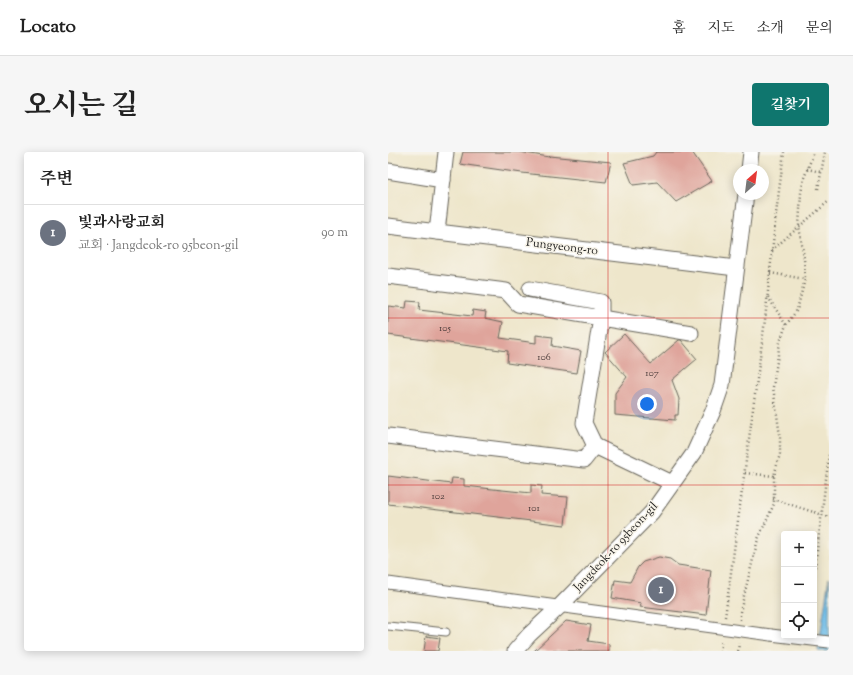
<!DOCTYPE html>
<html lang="ko">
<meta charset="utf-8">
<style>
body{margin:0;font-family:"Sorts Mill Goudy","Noto Serif KR",serif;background:#f6f6f6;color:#222}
.controls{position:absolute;right:12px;bottom:12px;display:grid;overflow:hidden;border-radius:4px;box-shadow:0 2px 10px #0003}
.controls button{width:36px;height:36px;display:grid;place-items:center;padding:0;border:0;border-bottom:1px solid #e0e0e0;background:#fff;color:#222;font:20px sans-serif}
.compass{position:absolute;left:345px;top:12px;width:36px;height:36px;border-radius:50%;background:#fff;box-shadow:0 2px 10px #0003;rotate:28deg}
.you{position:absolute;left:259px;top:252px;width:14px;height:14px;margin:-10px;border:3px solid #fff;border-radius:50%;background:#1a73e8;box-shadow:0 0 0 6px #1a73e833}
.badge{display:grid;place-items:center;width:26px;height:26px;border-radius:50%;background:#0f766e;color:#fff;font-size:13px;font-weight:700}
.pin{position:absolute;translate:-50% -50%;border:2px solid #fff;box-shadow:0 1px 4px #0006}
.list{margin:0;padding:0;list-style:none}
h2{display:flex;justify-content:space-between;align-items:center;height:52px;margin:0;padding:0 16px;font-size:17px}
h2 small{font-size:13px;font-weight:400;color:#767676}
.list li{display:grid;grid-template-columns:26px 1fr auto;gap:12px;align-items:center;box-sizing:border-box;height:56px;padding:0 16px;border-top:1px solid #e0e0e0}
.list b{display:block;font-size:15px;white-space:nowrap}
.list p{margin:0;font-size:13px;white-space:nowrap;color:#767676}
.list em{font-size:13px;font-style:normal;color:#767676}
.icon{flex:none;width:22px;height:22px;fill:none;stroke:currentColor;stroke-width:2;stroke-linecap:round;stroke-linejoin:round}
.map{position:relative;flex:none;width:441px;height:499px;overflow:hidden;border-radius:4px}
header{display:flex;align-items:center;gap:24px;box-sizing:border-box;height:56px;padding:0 20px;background:#fff;border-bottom:1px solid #e0e0e0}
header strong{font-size:19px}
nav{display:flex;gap:22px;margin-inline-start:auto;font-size:14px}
.intro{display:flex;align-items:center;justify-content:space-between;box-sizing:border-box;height:96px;padding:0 24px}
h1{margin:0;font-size:28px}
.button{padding:10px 18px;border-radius:4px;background:#0f766e;color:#fff;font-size:14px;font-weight:700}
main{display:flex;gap:24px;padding:0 24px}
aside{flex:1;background:#fff;border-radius:4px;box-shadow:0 2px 10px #0003}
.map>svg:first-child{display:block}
.water{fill:#71c0ec;stroke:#466e84}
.building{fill:#dfa49b}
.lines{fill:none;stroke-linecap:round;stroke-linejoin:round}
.service-casing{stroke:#666359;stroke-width:9}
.pedestrian-casing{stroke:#666359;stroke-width:13}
.minor-casing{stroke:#666359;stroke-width:17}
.path{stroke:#666359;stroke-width:2.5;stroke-dasharray:1 3;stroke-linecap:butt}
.service{stroke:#fff;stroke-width:7}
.pedestrian{stroke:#fff;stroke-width:11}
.minor{stroke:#fff;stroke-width:15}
.pedestrian-bridge-casing{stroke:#666359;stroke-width:13;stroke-linecap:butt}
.pedestrian-bridge{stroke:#fff;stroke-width:11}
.grid{fill:none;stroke:#d62828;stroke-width:1;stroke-opacity:0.55}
.labels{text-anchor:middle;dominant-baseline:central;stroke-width:3;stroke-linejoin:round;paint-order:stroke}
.number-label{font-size:10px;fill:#4d3e3c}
.street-label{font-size:12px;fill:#1c1c1c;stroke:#f7f3e8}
</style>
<header>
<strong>Locato</strong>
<nav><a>홈</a><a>지도</a><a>소개</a><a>문의</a></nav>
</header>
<div class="intro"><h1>오시는 길</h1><a class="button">길찾기</a></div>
<main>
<aside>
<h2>주변<small></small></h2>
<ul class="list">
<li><span class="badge" style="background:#6b7280">1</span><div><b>빛과사랑교회</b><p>교회 · Jangdeok-ro 95beon-gil</p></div><em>90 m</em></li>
</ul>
</aside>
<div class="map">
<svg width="441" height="499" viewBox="0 0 441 499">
<rect width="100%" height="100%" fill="#f7f3e8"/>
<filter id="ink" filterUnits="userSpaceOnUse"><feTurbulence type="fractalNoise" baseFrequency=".025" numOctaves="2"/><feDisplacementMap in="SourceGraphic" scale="8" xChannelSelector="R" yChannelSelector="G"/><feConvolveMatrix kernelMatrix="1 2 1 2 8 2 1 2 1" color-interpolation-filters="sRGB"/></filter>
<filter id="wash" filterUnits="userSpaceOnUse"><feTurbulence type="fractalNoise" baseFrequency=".012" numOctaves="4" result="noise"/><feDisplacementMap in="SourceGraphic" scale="16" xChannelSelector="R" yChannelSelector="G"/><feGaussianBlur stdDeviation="0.9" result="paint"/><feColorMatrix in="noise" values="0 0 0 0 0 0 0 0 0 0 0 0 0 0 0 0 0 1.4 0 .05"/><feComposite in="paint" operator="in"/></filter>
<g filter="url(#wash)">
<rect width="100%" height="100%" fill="#eee6cb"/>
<polygon class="water" points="441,425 441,499 430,499"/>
<g id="blocks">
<g class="building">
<polygon points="75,0 131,0 161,5 162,4 223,10 218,30 134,21 72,12"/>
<polygon points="268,0 304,0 324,29 288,50 269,30 245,33 236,11 265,4"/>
<polygon points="19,149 32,150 31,158 84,164 85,158 98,160 97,166 115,170 112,186 148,191 148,183 165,185 164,194 193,199 189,221 119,211 120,199 0,183 0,154 18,156"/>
<polygon points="236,182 263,212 291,188 293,188 309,207 284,228 291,247 290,263 287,263 287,268 227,263 227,241 239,225 217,200"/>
<polygon points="0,324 63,332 64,326 76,327 76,334 143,341 143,333 154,334 153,343 180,345 177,373 0,352"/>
<polygon points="271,405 282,407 290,413 323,418 318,463 252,455 253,451 224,446 227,428 242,430 250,415 255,410"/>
<polygon points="178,469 203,473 200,489 221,492 221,499 146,499"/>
<polygon points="38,484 52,486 50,499 36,499"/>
</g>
</g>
</g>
<g filter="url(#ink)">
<use href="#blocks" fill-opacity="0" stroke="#666359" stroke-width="1"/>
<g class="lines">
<g class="service-casing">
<polyline id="service" points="0,474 58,480"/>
</g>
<g class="pedestrian-casing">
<polyline id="pedestrian" points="0,431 383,483"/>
</g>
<g class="minor-casing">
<g id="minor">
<polyline points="361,18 363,0"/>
<polyline points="0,19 55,28"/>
<polyline points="0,74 348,116"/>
<polyline points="49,80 58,0"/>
<polyline points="0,124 118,139 130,152 213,166 213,150 142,137"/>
<polyline points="0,284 196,308 207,294"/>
<polyline points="284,331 207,294 196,271 213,166 303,181"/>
<polyline points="127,499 141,483 171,455 264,360 306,301 325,259 334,233 358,42"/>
</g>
</g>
<g class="path">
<polyline points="419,17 433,20"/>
<polyline points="430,37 437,0"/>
<polyline points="384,98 441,49"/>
<polyline points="382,121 417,127"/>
<polyline points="380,145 398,173"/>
<polyline points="357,321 386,324"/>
<polyline points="385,347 441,365"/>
<polyline points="426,423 441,303"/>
<polyline points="337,465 377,168 388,62 396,0"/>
<polyline points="352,468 352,460 370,387 386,352 386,324 392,302 392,284 385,235 392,190 398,173 409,158 417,127 416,106 411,74 413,41 416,26 426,0"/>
<polyline points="332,499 334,488"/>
<polyline points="350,499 351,491"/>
</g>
<use href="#service" class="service"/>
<use href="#pedestrian" class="pedestrian"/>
<use href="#minor" class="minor"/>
<g class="pedestrian-bridge-casing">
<polyline id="pedestrian-bridge" points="383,483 441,490"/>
</g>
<use href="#pedestrian-bridge" class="pedestrian-bridge"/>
</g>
</g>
<path class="grid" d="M220,0V499M0,166H441M0,333H441"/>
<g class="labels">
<g class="number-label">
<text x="57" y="176">105</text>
<text x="156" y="205">106</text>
<text x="264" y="221">107</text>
<text x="50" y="344">102</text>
<text x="146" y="356">101</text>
</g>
<g class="street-label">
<text transform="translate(174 95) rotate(7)">Pungyeong-ro</text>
<text transform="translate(228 395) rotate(-47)">Jangdeok-ro 95beon-gil</text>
</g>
</g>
</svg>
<div class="controls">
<button>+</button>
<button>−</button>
<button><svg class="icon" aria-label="locate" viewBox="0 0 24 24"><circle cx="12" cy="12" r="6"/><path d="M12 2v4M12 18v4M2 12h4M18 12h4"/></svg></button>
</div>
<svg class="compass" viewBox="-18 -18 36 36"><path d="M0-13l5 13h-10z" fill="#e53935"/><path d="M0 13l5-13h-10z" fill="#767676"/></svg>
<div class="you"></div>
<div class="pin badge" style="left:273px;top:438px;background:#6b7280">1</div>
</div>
</main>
